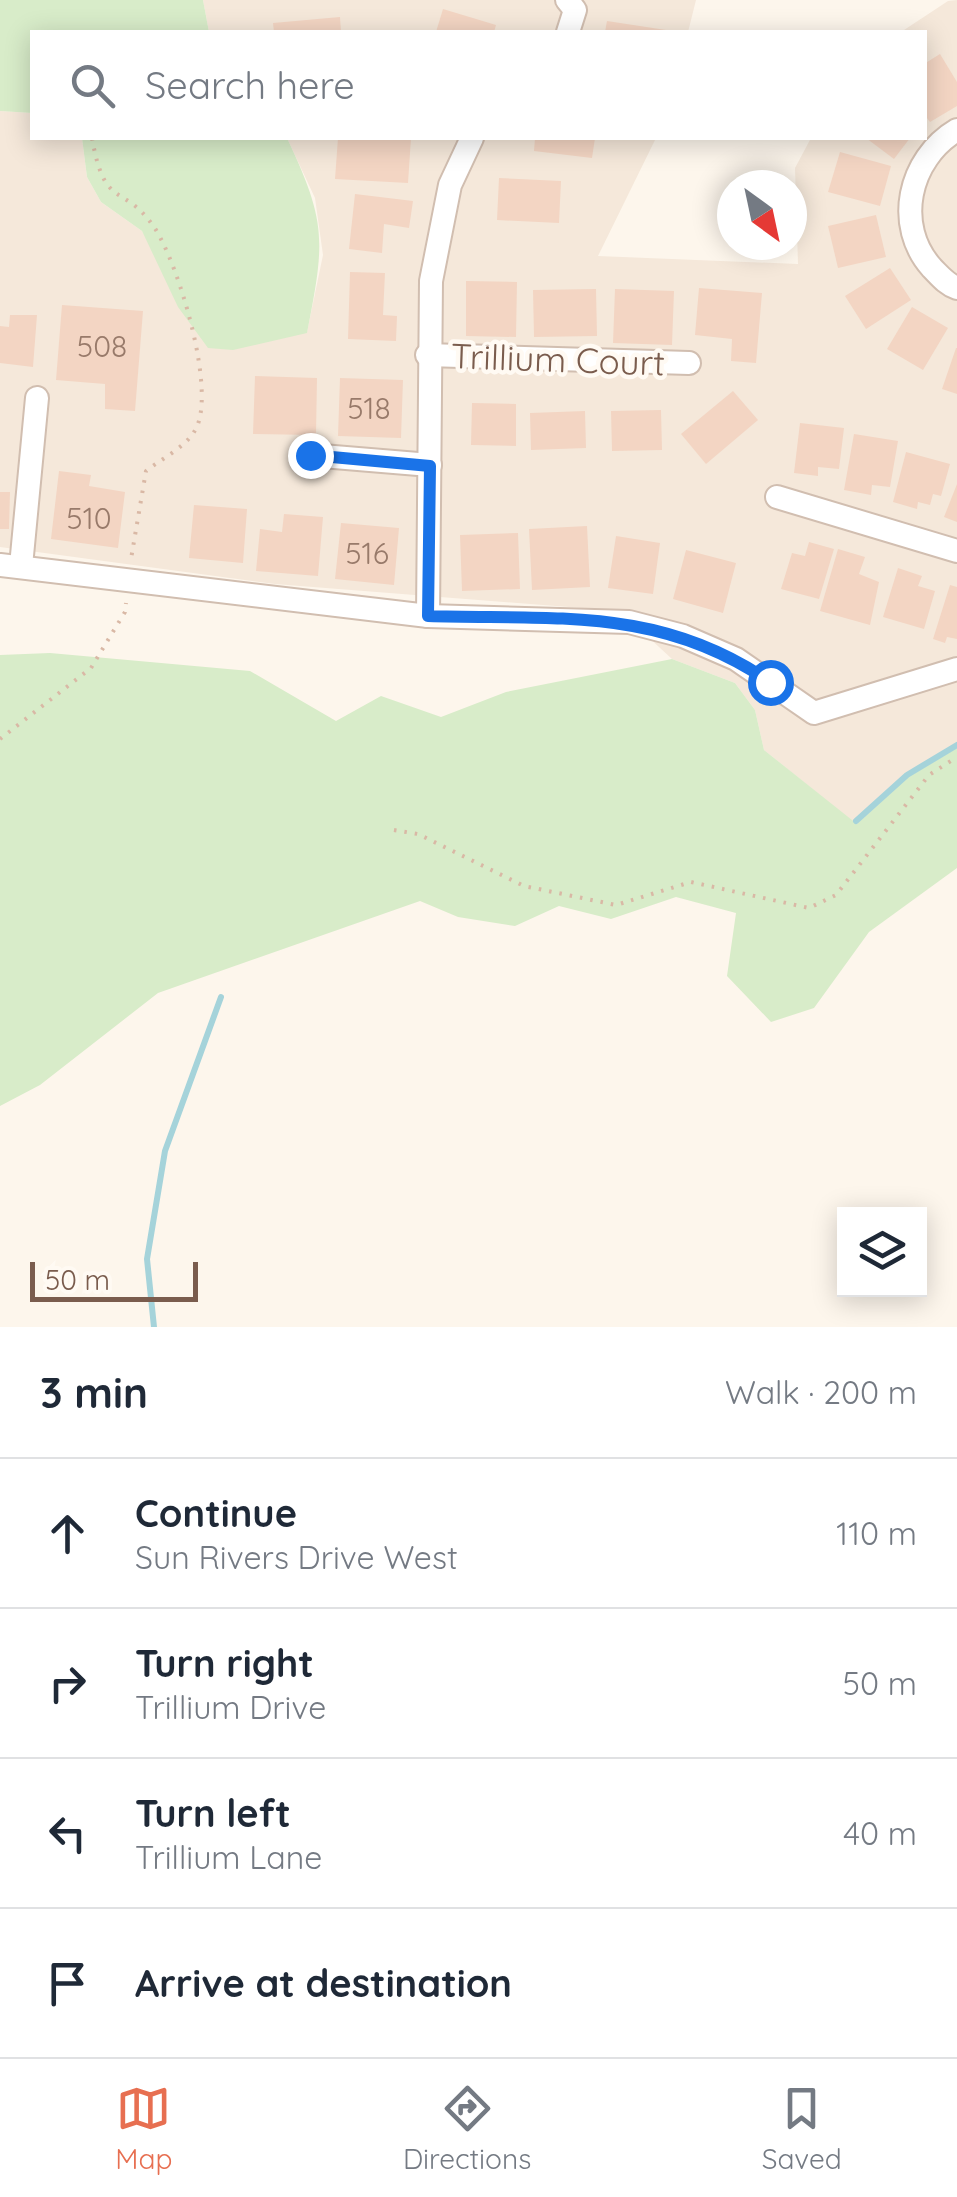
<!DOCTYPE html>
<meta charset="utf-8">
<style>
body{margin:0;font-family:Quicksand,sans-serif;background:#f6f6f7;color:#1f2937}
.controls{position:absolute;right:30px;bottom:30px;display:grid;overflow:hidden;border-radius:0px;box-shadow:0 5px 25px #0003}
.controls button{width:90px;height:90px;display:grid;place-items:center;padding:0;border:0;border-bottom:2px solid #e0e1e3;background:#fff;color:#1f2937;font:50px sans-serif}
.compass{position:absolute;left:717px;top:170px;width:90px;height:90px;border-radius:50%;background:#fff;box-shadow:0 5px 25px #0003;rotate:147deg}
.scale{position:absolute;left:30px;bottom:25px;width:168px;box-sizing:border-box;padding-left:10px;border:5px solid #7a5c4d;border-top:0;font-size:28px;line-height:35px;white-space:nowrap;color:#7a5c4d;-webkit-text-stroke:8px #fffaf3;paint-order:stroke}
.stop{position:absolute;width:30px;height:30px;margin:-22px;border:8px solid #1a73e8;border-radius:50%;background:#fff}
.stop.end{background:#1a73e8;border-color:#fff;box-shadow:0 2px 10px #0008}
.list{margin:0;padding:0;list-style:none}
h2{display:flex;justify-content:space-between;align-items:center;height:130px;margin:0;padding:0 40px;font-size:42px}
h2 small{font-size:32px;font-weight:400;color:#747a83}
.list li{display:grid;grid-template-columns:65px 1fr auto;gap:30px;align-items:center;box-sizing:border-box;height:150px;padding:0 40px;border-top:2px solid #e0e1e3}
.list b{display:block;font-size:38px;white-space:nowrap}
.list p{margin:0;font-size:32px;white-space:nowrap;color:#747a83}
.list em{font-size:32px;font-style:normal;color:#747a83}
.icon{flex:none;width:55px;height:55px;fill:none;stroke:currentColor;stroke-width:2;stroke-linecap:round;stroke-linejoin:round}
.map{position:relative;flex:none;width:957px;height:1327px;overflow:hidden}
.search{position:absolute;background:#fff;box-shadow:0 5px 25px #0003;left:30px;right:30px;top:30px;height:110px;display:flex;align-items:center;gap:25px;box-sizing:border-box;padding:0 35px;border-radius:0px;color:#747a83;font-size:38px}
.sheet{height:730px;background:#fff}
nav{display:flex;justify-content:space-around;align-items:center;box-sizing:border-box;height:140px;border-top:2px solid #e0e1e3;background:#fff;font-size:28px;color:#747a83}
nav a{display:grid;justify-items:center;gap:5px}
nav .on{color:#e76f51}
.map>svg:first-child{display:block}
.residential{fill:#f5e8da}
.green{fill:#d8ecc9}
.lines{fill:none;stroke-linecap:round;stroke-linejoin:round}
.stream{stroke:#a5d3da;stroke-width:6}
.building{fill:#f3d5c3}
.minor-casing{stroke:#d1beb0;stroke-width:26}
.path{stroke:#d9b8a5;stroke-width:4;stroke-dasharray:2.5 8;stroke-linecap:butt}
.minor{stroke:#fff;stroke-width:22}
.route{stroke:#1a73e8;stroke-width:12}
.labels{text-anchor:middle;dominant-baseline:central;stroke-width:9;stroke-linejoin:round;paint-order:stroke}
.number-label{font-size:30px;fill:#987a6a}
.street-label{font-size:35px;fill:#7a5c4d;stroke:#fffaf3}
</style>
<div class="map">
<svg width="957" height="1327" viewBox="0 0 957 1327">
<rect width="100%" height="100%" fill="#fdf6ec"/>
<g class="residential">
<polygon points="203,0 696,0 688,32 209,32"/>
<polygon points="957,0 957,748 908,777 857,825 764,750 755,710 735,683 672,659 620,611 275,584 0,547 0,111 32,113 32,138 82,138 87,177 101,202 142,231 160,262 267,340 307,332 323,255 315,198 287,138 656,138 598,256 798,264 795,168 811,138 924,138 924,32 901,32 948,1"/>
</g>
<g class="green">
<polygon points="0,0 203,0 209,32 32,32 32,113 0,111"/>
<path d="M82,138H287C327,223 325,241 307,333L233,350L208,348L178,307L142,231L101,202L87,177Z"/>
<polygon points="50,653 250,671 336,721 381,696 441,717 506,692 672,659 735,683 755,710 764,750 857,824 908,777 957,748 957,868 869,932 814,1008 771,1022 727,976 736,913 676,897 611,919 559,906 515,926 458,917 420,901 158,993 40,1085 0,1106 0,655"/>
</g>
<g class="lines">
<g class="stream">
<polyline points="856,821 907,775 957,745"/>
<polyline points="154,1327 147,1259 165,1151 221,997"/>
</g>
</g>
<g class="building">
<polygon points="443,9 496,25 494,32 436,32"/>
<polygon points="340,17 341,32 274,32 273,23"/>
<polygon points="607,21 666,30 666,32 605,32"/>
<polygon points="940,54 957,82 957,106 930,122 924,114 924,64"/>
<polygon points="338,138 411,138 408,183 335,179"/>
<polygon points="535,138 595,138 592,158 534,151"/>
<polygon points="866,138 910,138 894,159"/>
<polygon points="840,152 891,166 880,206 828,192"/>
<polygon points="499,178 561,181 559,223 497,220"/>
<polygon points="355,194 413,201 409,228 384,224 382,253 349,249"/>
<polygon points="876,215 886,257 838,268 828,226"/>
<polygon points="890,268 911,300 866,329 845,296"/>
<polygon points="350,272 385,273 383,315 397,316 396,341 348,339"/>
<polygon points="466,281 517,282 516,337 466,336"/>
<polygon points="699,288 762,293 756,363 731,361 732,339 695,335"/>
<polygon points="596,289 597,336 534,337 533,290"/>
<polygon points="615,289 674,291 672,345 613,343"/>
<polygon points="62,305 143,311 135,411 105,409 105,384 56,380"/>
<polygon points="912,307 948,328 923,370 887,349"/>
<polygon points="10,315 37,315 33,367 0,363 0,326 9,327"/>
<polygon points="956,348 957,348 957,394 942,389"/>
<polygon points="255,376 317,378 316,435 253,434"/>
<polygon points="340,378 403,380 401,438 338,436"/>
<polygon points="733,391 758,420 706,464 681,434"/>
<polygon points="472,403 516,404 516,446 471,445"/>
<polygon points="661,410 662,450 612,451 611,411"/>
<polygon points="585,411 586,448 531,450 530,413"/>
<polygon points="800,423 844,428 839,469 818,467 818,476 794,473"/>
<polygon points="854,434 898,441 890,487 872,485 871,495 844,490"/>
<polygon points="906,452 950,464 941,496 933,494 930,505 918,502 917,509 893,502"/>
<polygon points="59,471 91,475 89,486 125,492 118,548 51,539"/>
<polygon points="957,484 957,522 944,517"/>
<polygon points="0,492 10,492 9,529 0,529"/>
<polygon points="194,505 247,509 243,563 189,558"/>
<polygon points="284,514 323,517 318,576 256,571 260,529 282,532"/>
<polygon points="341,523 399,528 394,585 335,579"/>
<polygon points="587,526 590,587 532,590 529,529"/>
<polygon points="518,533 520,589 462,591 460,535"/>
<polygon points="616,536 660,543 653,594 608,588"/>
<polygon points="809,542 834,549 819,599 781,589 792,553 805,556"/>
<polygon points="838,549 865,557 859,574 879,582 870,625 820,611"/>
<polygon points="686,550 736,563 723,613 673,599"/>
<polygon points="898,568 922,576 918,586 935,591 924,629 883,617"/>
<polygon points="950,585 957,587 957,639 947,637 945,643 933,639"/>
</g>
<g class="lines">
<g class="minor-casing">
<g id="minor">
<polyline points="567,0 575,10 568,32"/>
<path d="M957,130C908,159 894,226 932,268C940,276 946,284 957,288"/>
<polyline points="427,355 689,363"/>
<polyline points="310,455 430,465"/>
<polyline points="777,497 957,551"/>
<polyline points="0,565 428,616 629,622 683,636 736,659 814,713 957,669"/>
<polyline points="21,566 37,398"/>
<polyline points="428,616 431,281 450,185 472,138"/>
</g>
</g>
<g class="path">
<path d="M92,138C105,212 122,181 154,227C178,262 219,396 194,432C185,447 160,460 146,471L131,559"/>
<polyline points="0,739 91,668 125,612 126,603"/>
<polyline points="394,830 418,834 524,886 616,905 691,882 809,908 836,895 929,775 957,757"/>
</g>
<use href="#minor" class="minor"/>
</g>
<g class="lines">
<path class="route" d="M310,455L430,466L428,616C555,620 660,606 770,682"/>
</g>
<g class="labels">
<g class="number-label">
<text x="102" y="346">508</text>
<text x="369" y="408">518</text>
<text x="89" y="518">510</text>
<text x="367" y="553">516</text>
</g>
<g class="street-label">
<text transform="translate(558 359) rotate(2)">Trillium Court</text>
</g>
</g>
</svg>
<div class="controls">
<button><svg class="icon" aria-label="layers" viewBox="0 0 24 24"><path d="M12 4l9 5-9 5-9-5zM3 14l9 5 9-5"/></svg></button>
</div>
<svg class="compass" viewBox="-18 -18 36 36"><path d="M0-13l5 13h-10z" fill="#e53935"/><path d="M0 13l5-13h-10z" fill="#747a83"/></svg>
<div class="scale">50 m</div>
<div class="stop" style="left:770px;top:682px"></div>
<div class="stop end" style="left:310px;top:455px"></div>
<div class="search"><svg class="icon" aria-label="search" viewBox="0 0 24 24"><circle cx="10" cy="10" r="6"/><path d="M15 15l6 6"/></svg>Search here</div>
</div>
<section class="sheet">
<h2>3 min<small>Walk · 200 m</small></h2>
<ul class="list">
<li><svg class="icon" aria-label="ahead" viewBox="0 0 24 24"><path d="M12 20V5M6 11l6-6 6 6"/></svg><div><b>Continue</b><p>Sun Rivers Drive West</p></div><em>110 m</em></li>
<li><svg class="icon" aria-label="right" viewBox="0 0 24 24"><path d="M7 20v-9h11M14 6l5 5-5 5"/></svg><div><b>Turn right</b><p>Trillium Drive</p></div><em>50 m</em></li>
<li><svg class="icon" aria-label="left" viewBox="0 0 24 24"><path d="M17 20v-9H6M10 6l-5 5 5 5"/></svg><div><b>Turn left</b><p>Trillium Lane</p></div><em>40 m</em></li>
<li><svg class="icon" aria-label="arrive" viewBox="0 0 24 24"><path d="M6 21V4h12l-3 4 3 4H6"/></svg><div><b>Arrive at destination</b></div></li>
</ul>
</section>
<nav>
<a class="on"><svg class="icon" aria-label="map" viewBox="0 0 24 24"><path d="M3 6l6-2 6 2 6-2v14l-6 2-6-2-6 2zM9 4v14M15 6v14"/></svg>Map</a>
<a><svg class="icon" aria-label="directions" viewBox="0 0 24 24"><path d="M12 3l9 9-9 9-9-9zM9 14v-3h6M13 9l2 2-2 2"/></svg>Directions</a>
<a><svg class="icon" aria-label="saved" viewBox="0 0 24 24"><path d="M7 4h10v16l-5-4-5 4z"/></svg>Saved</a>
</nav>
